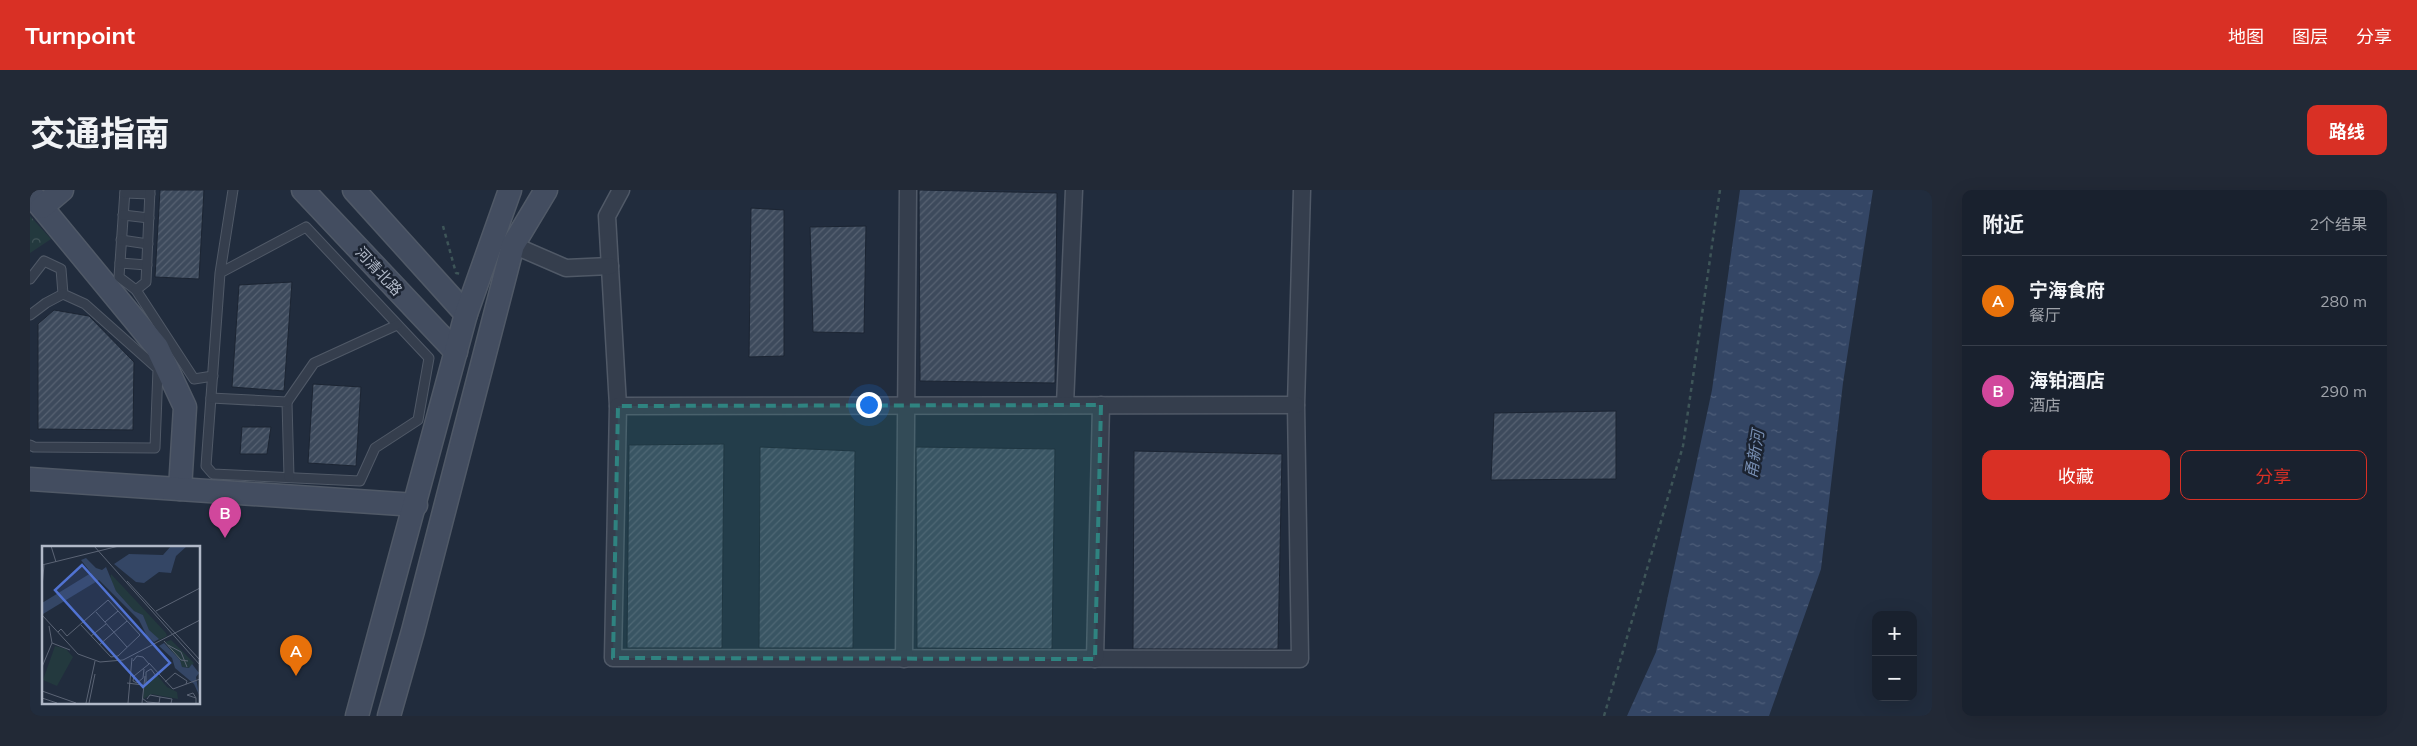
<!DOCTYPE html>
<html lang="zh">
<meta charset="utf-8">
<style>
body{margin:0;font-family:Mulish,"Noto Sans SC",sans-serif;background:#222936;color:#f1f3f6}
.controls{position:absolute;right:15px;bottom:15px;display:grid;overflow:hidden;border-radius:10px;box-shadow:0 5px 20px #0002}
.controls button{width:45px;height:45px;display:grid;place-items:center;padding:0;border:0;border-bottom:1px solid #373e4a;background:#19212e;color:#f1f3f6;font:25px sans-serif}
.you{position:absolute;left:838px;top:214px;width:18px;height:18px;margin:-12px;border:4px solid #fff;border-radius:50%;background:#1a73e8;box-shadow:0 0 0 8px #1a73e833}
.badge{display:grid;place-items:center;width:32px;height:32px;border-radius:50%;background:#d93025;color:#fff;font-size:16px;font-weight:700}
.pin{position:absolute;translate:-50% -41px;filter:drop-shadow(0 1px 2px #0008)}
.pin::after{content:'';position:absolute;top:26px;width:18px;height:15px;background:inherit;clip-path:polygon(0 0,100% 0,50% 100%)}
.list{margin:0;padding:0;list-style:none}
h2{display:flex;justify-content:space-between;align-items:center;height:65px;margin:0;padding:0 20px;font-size:21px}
h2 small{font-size:16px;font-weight:400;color:#9fa3aa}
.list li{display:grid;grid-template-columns:32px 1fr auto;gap:15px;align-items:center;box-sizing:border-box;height:90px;padding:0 20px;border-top:1px solid #373e4a}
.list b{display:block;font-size:19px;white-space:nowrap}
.list p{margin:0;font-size:16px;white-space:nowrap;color:#9fa3aa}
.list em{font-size:16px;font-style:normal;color:#9fa3aa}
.actions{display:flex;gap:10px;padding:15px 20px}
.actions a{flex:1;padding:11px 0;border:1px solid #d93025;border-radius:10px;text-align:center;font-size:18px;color:#d93025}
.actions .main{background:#d93025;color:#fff}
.map{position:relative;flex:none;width:1902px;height:526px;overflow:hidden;border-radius:10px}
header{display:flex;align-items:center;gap:30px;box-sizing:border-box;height:70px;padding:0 25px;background:#d93025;color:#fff}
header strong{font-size:24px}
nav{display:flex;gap:28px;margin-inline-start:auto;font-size:18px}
.intro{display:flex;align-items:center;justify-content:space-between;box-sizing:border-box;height:120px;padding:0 30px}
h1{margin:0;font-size:35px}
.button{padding:12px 22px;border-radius:10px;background:#d93025;color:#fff;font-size:18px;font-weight:700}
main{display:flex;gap:30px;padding:0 30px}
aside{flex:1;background:#19212e;border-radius:10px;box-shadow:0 5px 20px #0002}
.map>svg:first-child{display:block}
.park{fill:url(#park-crowns)}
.water{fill:url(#water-ripples)}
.building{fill:url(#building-hatch);stroke:#1c2533}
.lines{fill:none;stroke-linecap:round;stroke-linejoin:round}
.lane-casing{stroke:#505967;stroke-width:11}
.street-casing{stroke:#505967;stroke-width:19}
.secondary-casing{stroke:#505967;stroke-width:25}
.path{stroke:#3e5558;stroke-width:2.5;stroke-dasharray:4 4;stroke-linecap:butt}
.lane{stroke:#353e4d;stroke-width:9}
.street{stroke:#353e4d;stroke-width:16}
.secondary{stroke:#434d60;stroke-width:22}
.marked{fill:#2f8380;fill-opacity:0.2;stroke:#2f8380;stroke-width:4;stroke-dasharray:10 6;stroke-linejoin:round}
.labels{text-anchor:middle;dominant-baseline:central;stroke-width:5;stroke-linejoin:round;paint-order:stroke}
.street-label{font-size:15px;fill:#b1b9c8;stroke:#1b2331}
.water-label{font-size:16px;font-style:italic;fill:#778eb2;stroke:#1b2331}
.inset-road{fill:none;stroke:#5b6475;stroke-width:1}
.view{fill:#5173d2;fill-opacity:0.15;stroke:#5173d2;stroke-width:2.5}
.inset-edge{fill:none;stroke:#b1b9c8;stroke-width:2.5}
</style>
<header>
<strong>Turnpoint</strong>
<nav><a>地图</a><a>图层</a><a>分享</a></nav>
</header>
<div class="intro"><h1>交通指南</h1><a class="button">路线</a></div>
<main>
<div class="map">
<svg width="1902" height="526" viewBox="0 0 1902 526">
<defs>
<pattern id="park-crowns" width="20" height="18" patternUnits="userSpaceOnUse" patternTransform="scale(1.25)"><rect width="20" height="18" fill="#23393e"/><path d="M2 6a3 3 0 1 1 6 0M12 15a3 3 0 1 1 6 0" fill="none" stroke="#415458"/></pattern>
<pattern id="water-ripples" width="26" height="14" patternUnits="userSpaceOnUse" patternTransform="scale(1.25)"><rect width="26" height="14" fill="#344665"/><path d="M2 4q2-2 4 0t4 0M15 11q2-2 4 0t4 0" fill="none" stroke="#4f5f7a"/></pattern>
<pattern id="building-hatch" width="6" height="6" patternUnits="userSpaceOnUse" patternTransform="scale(1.25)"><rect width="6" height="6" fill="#3d4a5c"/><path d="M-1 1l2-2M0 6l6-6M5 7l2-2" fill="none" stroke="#576272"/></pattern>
</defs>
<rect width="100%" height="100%" fill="#212c3d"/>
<polygon class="park" points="0,26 21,49 0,63"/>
<polygon class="water" points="1710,0 1843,0 1813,193 1791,379 1739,526 1597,526 1626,462 1682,200"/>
<g class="building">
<polygon points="130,0 174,0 169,89 125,87"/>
<polygon points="889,0 1027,3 1025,193 890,191"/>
<polygon points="721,18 754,20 754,166 719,167"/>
<polygon points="836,36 834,143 783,142 780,37"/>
<polygon points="262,92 254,201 202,197 209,95"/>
<polygon points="24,120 59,126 104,172 103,240 8,239 8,134"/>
<polygon points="283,194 331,197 326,276 278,273"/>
<polygon points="1586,221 1586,289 1461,290 1464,223"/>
<polygon points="212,237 241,237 237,264 210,264"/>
<polygon points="694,254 692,458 597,458 599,255"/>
<polygon points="730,257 825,261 823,458 729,458"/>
<polygon points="886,257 1025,259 1022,459 887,458"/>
<polygon points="1104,261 1252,264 1248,459 1103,459"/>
</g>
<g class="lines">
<g class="lane-casing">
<g id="lane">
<polyline points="95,0 89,87 106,100 164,189 183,186"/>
<polyline points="95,3 120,4"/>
<polyline points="93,25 119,28"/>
<polyline points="91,50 118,54"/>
<polyline points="90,73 117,75"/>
<polyline points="190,83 276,37 399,168 388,230 345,258 330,291 183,284 176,276 190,83 203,0"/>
<polyline points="0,89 14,71 31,79 33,104 55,114 128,179 125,258 4,257 0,255"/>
<polyline points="106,100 116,92 120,0"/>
<polyline points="0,125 16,113 33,104"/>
<polyline points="181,208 257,212 259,287"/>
<polyline points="257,212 284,173 367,135"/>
</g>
</g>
<g class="street-casing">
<g id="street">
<polyline points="591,0 577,26 588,216 583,468 1270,469 1266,215 1272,0"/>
<polyline points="483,55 536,78 580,76"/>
<polyline points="1035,215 1044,0"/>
<polyline points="588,216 1266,215"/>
<polyline points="874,469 878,0"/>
<polyline points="1065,469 1071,215"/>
</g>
</g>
<g class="secondary-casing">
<g id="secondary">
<polyline points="273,0 426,162"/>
<polyline points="324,0 436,124"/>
<polyline points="0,3 127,157 155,217 150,299"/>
<polyline points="12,17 32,0"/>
<polyline points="0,289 386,315"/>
<polyline points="327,526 436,124 480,0"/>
<polyline points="359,526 383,441 483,55 516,0"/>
</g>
</g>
<g class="path">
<polyline points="413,36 426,83 431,84"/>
<polyline points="1574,526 1653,256 1690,0"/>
</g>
<use href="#lane" class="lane"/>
<use href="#street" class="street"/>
<use href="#secondary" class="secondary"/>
</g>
<path class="marked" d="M1071,215L1065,469L583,468L588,216Z"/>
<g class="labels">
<g class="street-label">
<text transform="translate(349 81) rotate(47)">河清北路</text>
</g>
<g class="water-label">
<text transform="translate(1724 264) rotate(-81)">甬新河</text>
</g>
</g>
<g transform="translate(12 356)">
<rect width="158" height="158" fill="#212c3d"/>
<path d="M69,28L124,87L125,90L117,94L107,85L101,69L92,65L74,45L68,33ZM129,94L152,117L147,122L140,121L123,96ZM13,100L24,103L31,111L15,140L1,134ZM115,129L125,141L135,146L136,153L110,148L101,153L102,137Z" fill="#23393e"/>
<path d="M129,0H145L134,10L129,27L117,26L102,37L94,36L72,18L87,8L121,9ZM44,12L54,22L60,24L64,21L74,45L92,65L101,69L107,84L117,93L112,96L105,90L97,74L57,34L1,68L0,57L49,27L39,14ZM122,97L138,114L140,121L147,122L150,118L157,127L154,131L157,149L152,138L133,122L130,112L117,100Z" fill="#344665"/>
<path class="inset-road" d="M9,0L14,16M52,0L158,119M0,19L77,0M85,35L158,114M0,41L2,19M114,65L158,42M54,66L85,101M0,69L36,108L58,116L81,114L158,74M63,76L76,65M16,86L19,83L25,90L66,54L98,89L76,110L69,111L39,79M49,90L64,78M122,95L139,114L146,115M10,97L28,104M57,99L85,75M126,99L139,106L145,121M91,115L95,110L101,111L107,118L92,130L91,135L95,137L101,132L102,123M107,117L131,143L158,133M0,121L10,97L7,80M109,123L114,130L104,137V126ZM123,136L133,127L145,135L144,138M85,137L101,139M0,145L34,157M118,151L130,153L129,157M0,152L15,157M100,152L105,156L117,157L118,151L108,149L105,153M154,152L145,149L151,147L154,152V157M44,157L53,115M47,157L53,128M86,157L90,112M100,157L103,130"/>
<path class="view" d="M40,19L128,117L101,141L13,44Z"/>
<rect width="158" height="158" class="inset-edge"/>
</g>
</svg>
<div class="controls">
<button>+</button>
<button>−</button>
</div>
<div class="you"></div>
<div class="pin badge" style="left:266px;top:486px;background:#e8710a">A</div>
<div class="pin badge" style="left:195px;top:348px;background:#d1479c">B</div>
</div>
<aside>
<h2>附近<small>2个结果</small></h2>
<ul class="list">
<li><span class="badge" style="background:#e8710a">A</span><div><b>宁海食府</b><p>餐厅</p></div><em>280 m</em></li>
<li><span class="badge" style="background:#d1479c">B</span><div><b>海铂酒店</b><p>酒店</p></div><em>290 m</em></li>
</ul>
<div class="actions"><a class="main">收藏</a><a>分享</a></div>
</aside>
</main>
